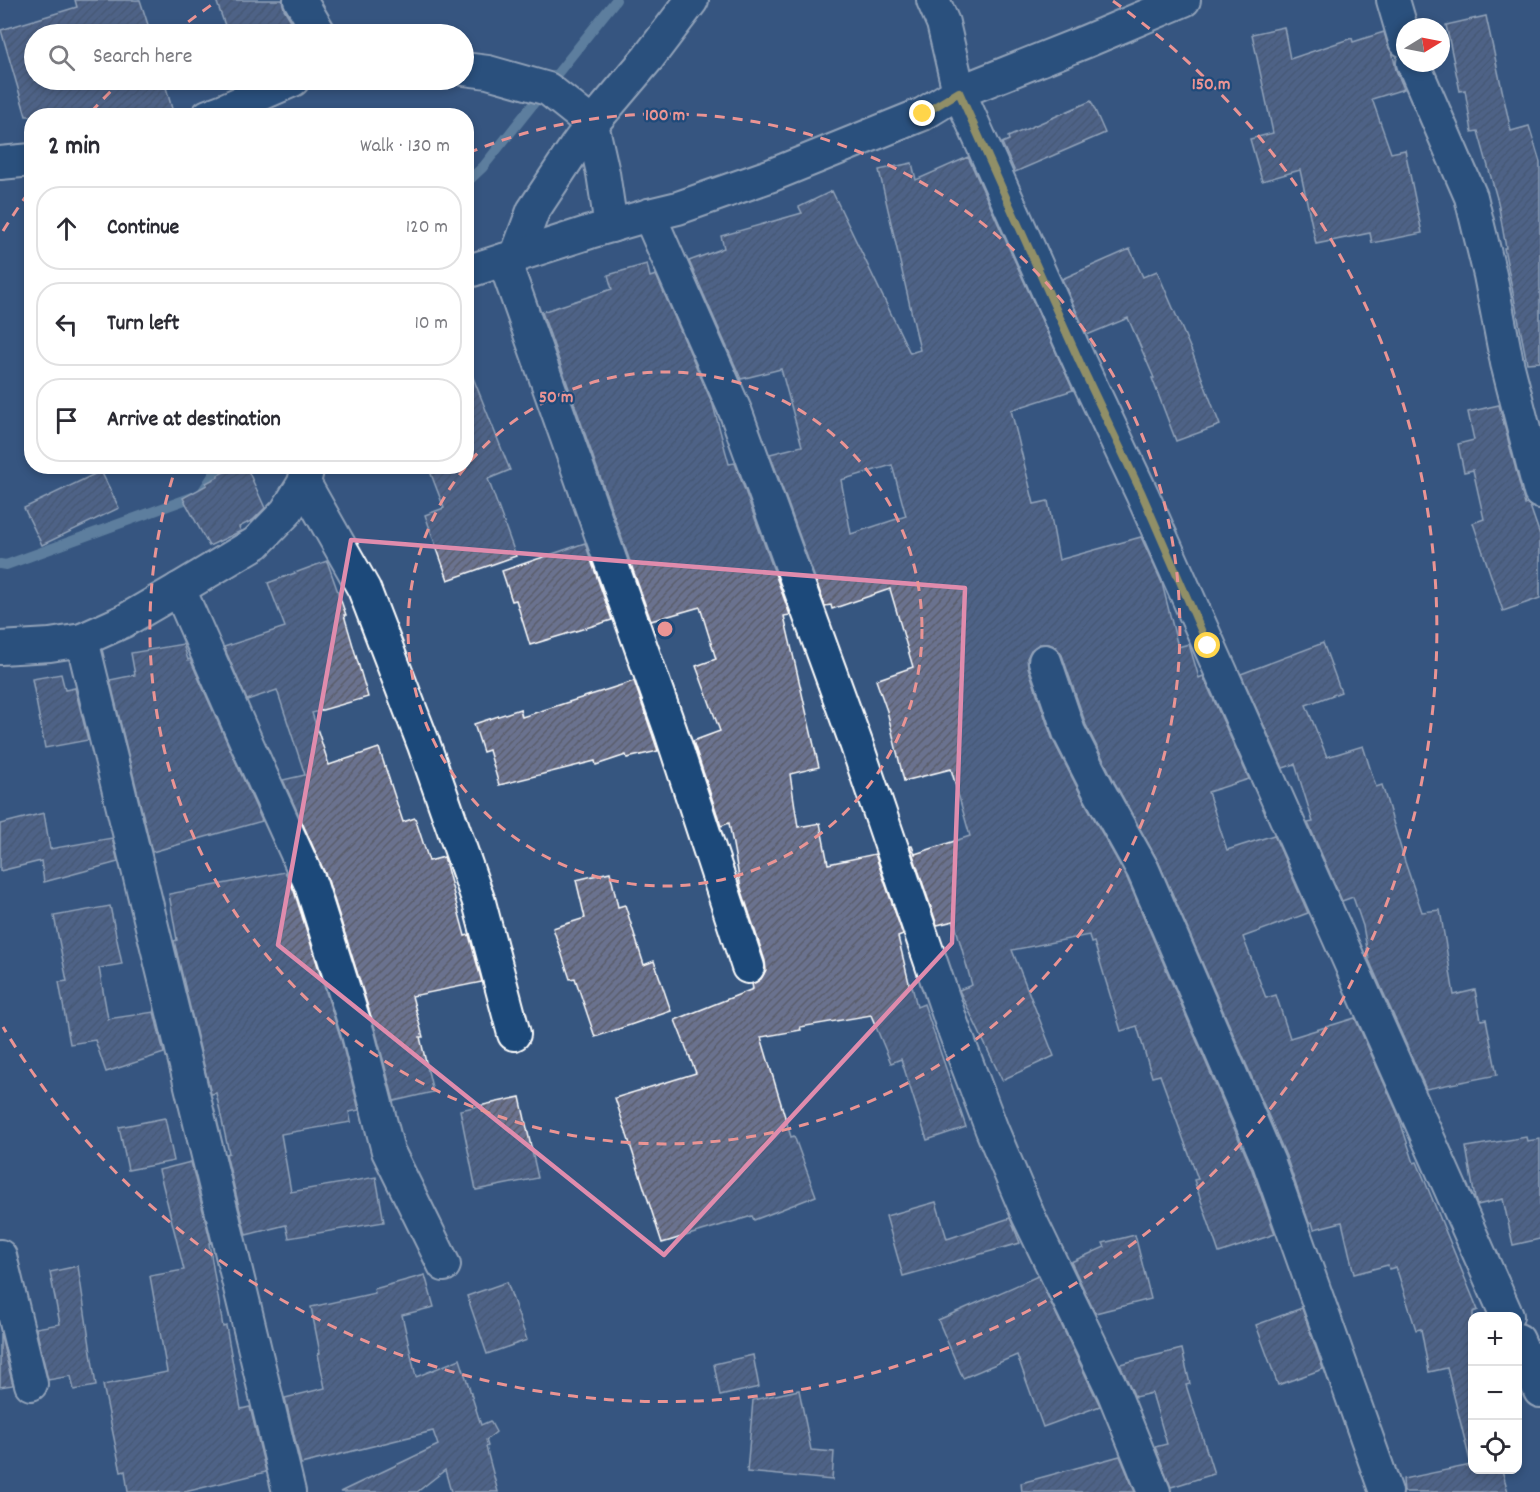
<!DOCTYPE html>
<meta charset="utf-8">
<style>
body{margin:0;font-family:Dekko,sans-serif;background:#f7f7f7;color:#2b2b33}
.controls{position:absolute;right:18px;bottom:18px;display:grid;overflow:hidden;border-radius:12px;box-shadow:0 3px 9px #0003}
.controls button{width:54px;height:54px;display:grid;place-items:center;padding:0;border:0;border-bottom:2px solid #e1e1e2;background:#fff;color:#2b2b33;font:30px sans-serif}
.compass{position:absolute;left:1396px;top:18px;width:54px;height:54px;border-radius:50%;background:#fff;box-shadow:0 3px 9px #0003;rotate:80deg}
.stop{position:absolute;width:18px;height:18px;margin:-14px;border:4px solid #ffd54a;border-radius:50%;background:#fff}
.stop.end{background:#ffd54a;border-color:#fff;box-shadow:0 2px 6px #0008}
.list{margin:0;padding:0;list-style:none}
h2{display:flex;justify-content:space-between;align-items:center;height:78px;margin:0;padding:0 24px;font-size:26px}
h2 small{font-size:20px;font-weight:400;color:#7c7c81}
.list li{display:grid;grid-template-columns:39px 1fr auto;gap:18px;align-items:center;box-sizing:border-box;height:84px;margin:0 12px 12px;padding:0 12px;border:2px solid #e1e1e2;border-radius:24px}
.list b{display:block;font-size:22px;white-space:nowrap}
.list em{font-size:20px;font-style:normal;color:#7c7c81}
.icon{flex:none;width:33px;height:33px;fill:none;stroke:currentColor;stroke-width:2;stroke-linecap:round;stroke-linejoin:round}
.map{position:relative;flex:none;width:1540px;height:1492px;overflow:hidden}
.search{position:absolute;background:#fff;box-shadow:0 3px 9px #0003;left:24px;top:24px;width:450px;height:66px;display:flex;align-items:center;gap:15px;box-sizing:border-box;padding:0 21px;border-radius:33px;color:#7c7c81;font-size:22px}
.panel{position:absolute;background:#fff;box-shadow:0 3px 9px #0003;left:24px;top:108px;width:450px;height:366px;border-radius:24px}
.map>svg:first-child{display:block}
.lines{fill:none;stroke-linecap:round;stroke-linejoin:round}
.stream{stroke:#8dafc3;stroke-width:10}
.building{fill:url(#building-hatch);stroke:#fff;stroke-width:1.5;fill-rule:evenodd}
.minor-casing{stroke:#fff;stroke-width:36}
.minor{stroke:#1f4a7a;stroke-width:32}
.route{stroke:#ffd54a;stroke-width:8}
.marked{fill:none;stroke:#e08cad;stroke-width:4.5;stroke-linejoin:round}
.ring{fill:none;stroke:#ea9494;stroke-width:3;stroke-dasharray:10 8}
.centre{fill:#ea9494;stroke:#1f4a7a;stroke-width:3}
.ring-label{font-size:18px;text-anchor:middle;font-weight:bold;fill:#ea9494;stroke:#1f4a7a;stroke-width:4.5;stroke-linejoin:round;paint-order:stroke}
</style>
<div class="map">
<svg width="1540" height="1492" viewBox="0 0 1540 1492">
<defs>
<pattern id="building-hatch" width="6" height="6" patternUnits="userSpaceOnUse" patternTransform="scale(1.5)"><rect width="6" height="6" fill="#6b728f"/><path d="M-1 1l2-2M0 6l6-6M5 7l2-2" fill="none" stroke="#5a5d6a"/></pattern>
</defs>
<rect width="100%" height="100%" fill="#365680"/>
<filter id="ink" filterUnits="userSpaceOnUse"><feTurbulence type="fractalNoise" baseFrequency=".0167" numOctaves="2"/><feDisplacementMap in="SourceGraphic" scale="12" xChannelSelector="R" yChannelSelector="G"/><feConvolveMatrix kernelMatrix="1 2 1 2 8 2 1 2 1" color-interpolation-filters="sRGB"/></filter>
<g filter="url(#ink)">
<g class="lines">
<g class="stream">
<polyline points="466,183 483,167 616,0"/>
<polyline points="0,564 6,565 201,494 219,466"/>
</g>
</g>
<g class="building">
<polygon points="75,0 140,0 151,34 34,34 34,80 164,80 174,116 26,116 1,30 77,7"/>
<polygon points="216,0 282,0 284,9 299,34 228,34"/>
<polygon points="1486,16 1511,131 1529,126 1540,162 1540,362 1527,363 1504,248 1506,248 1498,202 1478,131 1472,132 1465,90 1460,91 1446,25"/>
<polygon points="1284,27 1290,59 1352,38 1353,42 1384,32 1388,46 1393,55 1396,70 1404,89 1372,99 1391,153 1405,150 1422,233 1372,243 1370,233 1316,244 1300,170 1262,181 1250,139 1273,133 1252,34"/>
<polygon points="1091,101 1105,133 1015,172 1002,143 1009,140 1008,137"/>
<path d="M968,157L1073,390L1011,410L1034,504L1048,501L1059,560L1141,537L1162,583L1178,647L1189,644L1199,678L1203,676L1249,779L1208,792L1227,850L1274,835L1308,913L1243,937L1266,998L1276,995L1290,1038L1355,1018L1397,1112L1414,1163L1417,1162L1478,1310L1473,1312V1470H1502L1508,1492H1404L1403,1479L1471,1465L1447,1368L1429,1372L1421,1329L1416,1330L1396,1267L1389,1269L1388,1265L1354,1274L1342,1222L1314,1229L1312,1222L1309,1223L1286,1156L1159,863L1115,783L1086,725L1062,655L1056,647L1049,644H1039L1031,650L1027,658L1028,667L1052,738L1083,799L1127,878L1252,1170L1275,1234L1219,1253L1194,1180L1198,1179L1160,1075L1152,1077L1137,1026L1121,1031L1094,942L1091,943L1089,935L1012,950L1054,1056L1002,1080L960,992L959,990L972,985L954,921L937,925L910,846H912L915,854L970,836L951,769L904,781L887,711L876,680L913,667L890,589L832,609L831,605L825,606L770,454L802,446L781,369L741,379L689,261L724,248L721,236L802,213L799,207L832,191L910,353L920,350L879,170L912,163L916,180ZM892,465L906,516L851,534L841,480Z"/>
<polygon points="1130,249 1143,277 1157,271 1192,352 1220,425 1176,441 1152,378 1154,378 1128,318 1087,335 1062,279"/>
<polygon points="647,264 650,277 656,275 713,405 729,464 735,463 790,615 784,616 819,767 790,774 798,827 820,823 828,864 875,854 903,935 898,937 910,987 912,986 917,1007 924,1004 966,1127 927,1140 901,1059 891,1063 871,1015 800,1027 801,1030 761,1037 791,1137 794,1136 816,1196 754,1220 752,1216 662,1243 615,1098 696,1073 675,1020 753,989 752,984 761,979 766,970 765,961 741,888 729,823 721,826 693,741 720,731 696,666 716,659 700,607 651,621 542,312 612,289 608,275"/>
<polygon points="466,365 468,365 510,470 488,479 516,556 448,580 425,515 444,508 428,466 466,466"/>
<polygon points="1499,405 1525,505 1527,504 1530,506 1540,535 1540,598 1503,611 1473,523 1484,519 1473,470 1464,472 1458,444 1474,440 1468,412"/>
<polygon points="236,466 246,466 265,508 253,520 239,527 241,531 209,546 183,498 207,485 206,483 218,477 218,475"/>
<polygon points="101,471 119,508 42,545 24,508"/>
<polygon points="585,543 612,620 530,645 516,600 512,601 502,571"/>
<polygon points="327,561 346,615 344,615 368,697 312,713 329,765 379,748 403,822 415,818 429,861 444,857 465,936 469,935 482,982 412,996 423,1037 420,1037 433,1092 394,1101 375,1029 328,880 283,780 305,775 277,690 247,700 224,647 285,627 268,583"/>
<polygon points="1323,643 1341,692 1306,705 1327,757 1363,746 1376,787 1382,785 1405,862 1422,912 1440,910 1454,995 1475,990 1481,1020 1486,1019 1497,1075 1426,1089 1369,960 1363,926 1353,897 1342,901 1308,823 1313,822 1295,764 1283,768 1241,674"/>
<polygon points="183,644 188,660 190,659 262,821 152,852 110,680 135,675 131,653"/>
<polygon points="61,674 65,690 75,688 88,740 45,748 32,679"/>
<polygon points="634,681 658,751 627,758 626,755 596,765 595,761 499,785 489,750 483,752 474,724 520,709 522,717"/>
<polygon points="44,813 50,849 112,838 118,862 44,882 41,861 0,871 0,824"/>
<polygon points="285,872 294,891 341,1039 359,1110 349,1112 351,1122 281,1134 291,1192 376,1177 384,1222 289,1238 286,1225 246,1235 226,1154 229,1153 216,1093 211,1094 174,941 177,940 169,894"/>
<polygon points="610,872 618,907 625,905 644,965 654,961 671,1011 595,1037 575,978 570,979 553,928 585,918 576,880"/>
<polygon points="110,906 122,964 99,968 108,1019 154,1012 164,1053 106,1072 95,1040 70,1044 59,982 67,981 54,916"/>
<polygon points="520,1097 538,1178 476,1190 460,1110"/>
<polygon points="165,1118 174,1161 128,1170 119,1127"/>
<polygon points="1526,1137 1527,1141 1540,1139 1540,1239 1513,1245 1503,1199 1477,1205 1475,1199 1466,1147"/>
<polygon points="191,1162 211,1243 209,1243 223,1327 226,1326 241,1409 250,1407 266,1472 185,1492 128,1492 125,1471 121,1472 103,1385 167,1372 150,1276 184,1270 159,1170"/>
<polygon points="936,1202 947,1239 1010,1218 1020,1243 903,1276 886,1216"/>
<polygon points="1135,1235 1151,1299 1095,1313 1071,1262 1105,1247 1103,1243"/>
<polygon points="78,1266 96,1386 74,1390 71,1376 48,1380 36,1328 60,1324 50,1272"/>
<polygon points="425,1275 434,1307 402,1315 416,1377 460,1359 481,1425 490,1421 496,1432 486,1440 488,1446 486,1447 498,1492 451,1492 445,1470 417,1492 340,1492 438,1445 433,1431 301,1464 285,1398 325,1388 318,1354 320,1353 311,1307 375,1293 374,1289"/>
<polygon points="1038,1276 1100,1406 1043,1427 1017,1355 963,1378 938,1320"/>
<polygon points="507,1282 527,1340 487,1354 467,1296"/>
<polygon points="1302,1308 1323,1369 1278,1385 1256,1325"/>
<polygon points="0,1333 13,1385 0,1387"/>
<polygon points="1182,1349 1190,1384 1186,1385 1214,1474 1171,1487 1155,1447 1167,1444 1152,1393 1135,1397 1120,1364"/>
<polygon points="753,1355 759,1387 720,1396 714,1364"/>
<polygon points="799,1390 811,1450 834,1452 832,1480 747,1472 753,1400"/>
<polygon points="1120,1456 1135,1492 1022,1492 1021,1483"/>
</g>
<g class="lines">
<g class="minor-casing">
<g id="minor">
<polyline points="300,0 320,34"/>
<polyline points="933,0 943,23 959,92 1080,363 1142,494 1507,1316"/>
<polyline points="1393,0 1405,41"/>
<polyline points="1413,63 1471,197 1490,275 1507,363 1540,492"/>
<polyline points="464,69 488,72 548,89 592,124 603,173 611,226"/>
<polyline points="208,116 224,110 293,80"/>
<polyline points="0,163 32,160"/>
<polyline points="649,215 736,413 856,743 953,1027 992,1130 1028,1215 1113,1391 1154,1492"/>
<polyline points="516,257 533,211 576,146 592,124 648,58 692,0"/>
<polyline points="504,260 671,732 748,967"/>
<polyline points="466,272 590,232 649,215 678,208 772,175 923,114 959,92 1087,41 1184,0"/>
<polyline points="304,483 364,589 424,745 479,902 514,1034"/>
<polyline points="179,589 248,746 311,885 358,1034 388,1151 444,1265"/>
<polyline points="82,640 223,1217 289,1492"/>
<polyline points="0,648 50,645 82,640 124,621 179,589 256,543 286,512 304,483 308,466"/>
<polyline points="1045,661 1069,732 1099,791 1143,870 1269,1163 1386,1492"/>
<polyline points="0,1256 31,1384"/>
<polyline points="1518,1340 1540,1391"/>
</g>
</g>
<use href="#minor" class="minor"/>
</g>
</g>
<g class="lines" filter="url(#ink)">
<polyline class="route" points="923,114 959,92 1080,363 1142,494 1208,646"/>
</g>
<path d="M0 0H1540V1492H0ZM351,540L965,588L952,943L664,1255L278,945Z" fill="#365680" fill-opacity=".55" fill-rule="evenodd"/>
<path class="marked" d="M351,540L965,588L952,943L664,1255L278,945Z"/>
<g class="ring">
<circle cx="665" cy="629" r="257"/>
<path d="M468 153A515 515 0 1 1 175 470"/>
<path d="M3 231A772 772 0 0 1 29 192M91 112A772 772 0 0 1 119 83M174 33A772 772 0 0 1 217 1M1113 1A772 772 0 1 1 3 1027"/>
</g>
<circle cx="665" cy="629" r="9" class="centre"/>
<g class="ring-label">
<text x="1211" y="89">150 m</text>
<text x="665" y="120">100 m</text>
<text x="556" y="402">50 m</text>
</g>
</svg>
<div class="controls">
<button>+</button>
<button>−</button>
<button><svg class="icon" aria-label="locate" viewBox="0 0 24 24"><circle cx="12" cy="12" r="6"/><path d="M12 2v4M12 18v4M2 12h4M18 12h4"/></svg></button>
</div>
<svg class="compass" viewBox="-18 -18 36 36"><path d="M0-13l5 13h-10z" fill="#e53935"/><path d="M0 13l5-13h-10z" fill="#7c7c81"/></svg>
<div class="stop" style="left:1208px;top:646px"></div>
<div class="stop end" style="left:923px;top:114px"></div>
<div class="search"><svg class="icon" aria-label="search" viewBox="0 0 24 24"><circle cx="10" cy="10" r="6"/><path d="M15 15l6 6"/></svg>Search here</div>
<section class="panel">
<h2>2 min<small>Walk · 130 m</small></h2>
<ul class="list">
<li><svg class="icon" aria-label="ahead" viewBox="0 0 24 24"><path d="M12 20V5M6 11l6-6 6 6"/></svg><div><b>Continue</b></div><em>120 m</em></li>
<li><svg class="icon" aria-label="left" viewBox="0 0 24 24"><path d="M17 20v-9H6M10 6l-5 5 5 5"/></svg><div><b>Turn left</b></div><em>10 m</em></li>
<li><svg class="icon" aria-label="arrive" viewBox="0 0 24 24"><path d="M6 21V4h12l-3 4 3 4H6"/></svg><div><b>Arrive at destination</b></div></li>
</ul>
</section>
</div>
